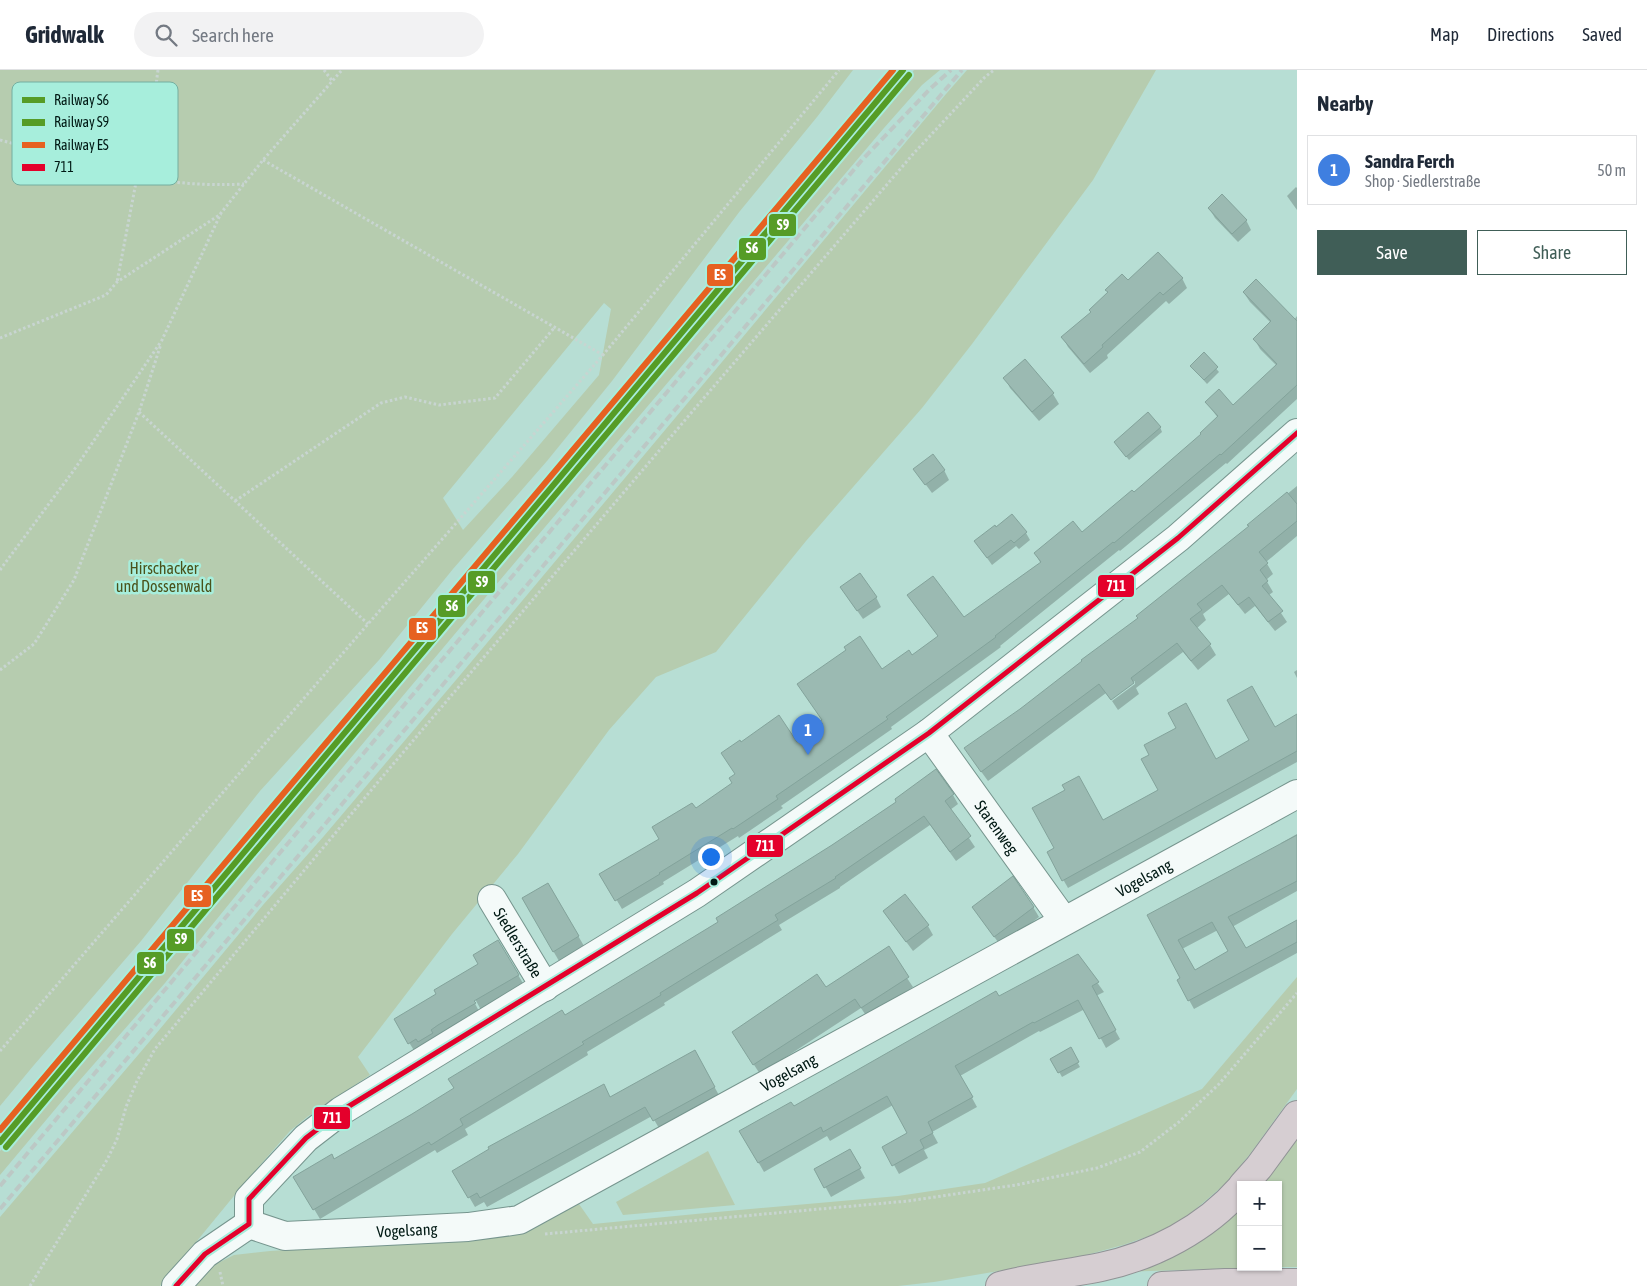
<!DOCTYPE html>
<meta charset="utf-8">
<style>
body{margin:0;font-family:"Asap Condensed",sans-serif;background:#f2f2f3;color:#1f2937}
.controls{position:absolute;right:15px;bottom:15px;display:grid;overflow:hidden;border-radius:0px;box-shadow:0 1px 4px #0004}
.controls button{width:45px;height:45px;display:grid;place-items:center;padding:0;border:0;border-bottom:1px solid #e0e1e3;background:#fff;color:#1f2937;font:25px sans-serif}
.you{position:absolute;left:710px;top:786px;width:18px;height:18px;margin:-12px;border:4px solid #fff;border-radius:50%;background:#1a73e8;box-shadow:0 0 0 8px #1a73e833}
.badge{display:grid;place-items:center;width:32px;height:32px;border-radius:50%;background:#405e57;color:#fff;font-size:16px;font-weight:700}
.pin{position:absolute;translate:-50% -41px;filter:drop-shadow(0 1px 2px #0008)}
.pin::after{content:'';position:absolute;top:26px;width:18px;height:15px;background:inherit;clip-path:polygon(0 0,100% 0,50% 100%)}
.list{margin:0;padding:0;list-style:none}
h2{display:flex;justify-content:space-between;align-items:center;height:65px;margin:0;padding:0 20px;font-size:21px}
h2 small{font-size:16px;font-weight:400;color:#747a83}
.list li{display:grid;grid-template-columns:32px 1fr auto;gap:15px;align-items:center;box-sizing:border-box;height:70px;margin:0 10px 10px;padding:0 10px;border:1px solid #e0e1e3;border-radius:0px}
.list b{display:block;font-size:19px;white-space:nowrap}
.list p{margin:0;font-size:16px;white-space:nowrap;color:#747a83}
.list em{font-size:16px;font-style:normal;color:#747a83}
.actions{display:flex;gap:10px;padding:15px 20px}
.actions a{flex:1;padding:11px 0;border:1px solid #405e57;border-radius:0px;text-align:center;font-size:18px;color:#405e57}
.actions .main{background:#405e57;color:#fff}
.icon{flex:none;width:28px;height:28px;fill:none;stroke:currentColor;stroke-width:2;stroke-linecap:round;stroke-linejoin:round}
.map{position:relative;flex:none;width:1297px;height:1216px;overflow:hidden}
header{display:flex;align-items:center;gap:30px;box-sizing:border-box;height:70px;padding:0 25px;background:#fff;border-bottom:1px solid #e0e1e3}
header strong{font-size:24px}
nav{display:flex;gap:28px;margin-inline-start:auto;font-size:18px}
.search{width:350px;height:45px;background:#f2f2f3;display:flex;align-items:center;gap:12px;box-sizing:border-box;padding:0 18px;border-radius:28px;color:#747a83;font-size:19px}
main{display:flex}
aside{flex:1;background:#fff}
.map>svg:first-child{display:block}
.green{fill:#b6ccaf;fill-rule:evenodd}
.shadow{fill:#0003;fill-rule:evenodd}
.building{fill:#9bbab2;stroke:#83a39b;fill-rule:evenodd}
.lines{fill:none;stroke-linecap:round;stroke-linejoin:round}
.minor-casing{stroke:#76958e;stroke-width:30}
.highway-casing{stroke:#909395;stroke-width:30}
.path{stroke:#c8d5d1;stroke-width:3;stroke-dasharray:2.5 2.5;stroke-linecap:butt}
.minor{stroke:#f4faf9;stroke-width:28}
.highway{stroke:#d6ced2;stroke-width:28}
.rail{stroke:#bcc8c5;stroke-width:4;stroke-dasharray:8 4;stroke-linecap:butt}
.bus-1-casing{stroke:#a7eedc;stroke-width:9}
.bus-1{stroke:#e4002b;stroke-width:5}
.rail-1-casing{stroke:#a7eedc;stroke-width:10}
.rail-2-casing{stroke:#a7eedc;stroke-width:10}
.rail-3-casing{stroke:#a7eedc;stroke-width:10}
.rail-1{stroke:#569c26;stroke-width:6}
.rail-2{stroke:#569c26;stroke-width:6}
.rail-3{stroke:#e66121;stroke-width:6}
.bus-dot{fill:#001914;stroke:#a7eedc;stroke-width:2}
.labels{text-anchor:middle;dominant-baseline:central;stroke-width:5;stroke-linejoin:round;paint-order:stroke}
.park-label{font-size:16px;fill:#4a521b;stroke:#a7eedc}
.street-label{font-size:16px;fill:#001914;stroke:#a7eedc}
.key{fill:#a7eedc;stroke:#75aea0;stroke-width:1}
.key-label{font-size:14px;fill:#001914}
.line-badge{stroke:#a7eedc;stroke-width:2}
.badge-label{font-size:14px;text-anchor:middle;font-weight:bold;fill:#fff}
</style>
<header>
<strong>Gridwalk</strong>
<div class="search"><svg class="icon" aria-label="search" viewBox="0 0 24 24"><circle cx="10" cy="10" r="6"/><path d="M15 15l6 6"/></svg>Search here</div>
<nav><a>Map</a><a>Directions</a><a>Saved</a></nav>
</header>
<main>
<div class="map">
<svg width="1297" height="1216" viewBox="0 0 1297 1216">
<rect width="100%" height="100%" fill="#b7ded4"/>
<g class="green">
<path d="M0,0H853L817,47L740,141L612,311L547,391L453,499L379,590L260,721L141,871L34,995L0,1036ZM604,233L611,239L599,305L512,407L463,460L443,428Z"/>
<polygon points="914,0 940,0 922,15 884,58 517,490 255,802 165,913 73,1018 0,1105 0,1081"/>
<polygon points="967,0 1156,0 1093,110 972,274 922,338 806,471 716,582 656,607 609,660 518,784 452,864 358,987 370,1005 307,1047 290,1061 247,1110 160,1216 0,1216 0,1147 150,971 263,835 324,766 456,610 946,24"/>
<polygon points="1297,907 1297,1019 1250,1084 1225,1114 1184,1149 1155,1164 1123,1175 1075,1188 934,1212 898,1216 194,1216 208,1198 234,1185 270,1181 433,1171 515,1164 579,1134 593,1154 706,1143 898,1126 985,1113 1202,1019"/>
<polygon points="1297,1056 1297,1197 1278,1197 1278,1115 1254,1115"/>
<polygon points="708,1081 735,1135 623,1145 616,1132"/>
<polygon points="1241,1130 1241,1197 1272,1197 1120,1202"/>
</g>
<g class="shadow">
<polygon points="1296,117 1297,118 1297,140 1287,126"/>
<polygon points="1209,138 1246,150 1251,160 1238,172 1215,148"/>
<polygon points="1182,208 1187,218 1169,234 1166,231 1107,285 1108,288 1090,303 1068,277 1063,268 1092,243 1109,223 1107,220 1128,212"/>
<polygon points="1244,223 1294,250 1297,246 1297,329 1227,394 1226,393 1120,481 1119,480 1000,576 1001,577 891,657 892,659 781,736 783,738 739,768 738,766 663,812 664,814 622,839 601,804 661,769 695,740 734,713 741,673 797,674 824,655 882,600 912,587 939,567 914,534 964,549 1041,494 1035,483 1082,464 1134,424 1202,365 1218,348 1206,332 1233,337 1277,296 1260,279 1255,270 1271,253 1250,232"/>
<polygon points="1204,284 1219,302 1207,314 1191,296"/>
<polygon points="1025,291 1053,324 1059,334 1039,351 1010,318 1005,308"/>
<polygon points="1160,357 1162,362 1129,390 1115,372"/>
<polygon points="915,400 944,400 949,410 932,423"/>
<polygon points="1297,416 1297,466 1266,492 1273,504 1266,510 1273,522 1269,525 1287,552 1275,561 1255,536 1245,544 1229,524 1203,544 1206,550 1196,559 1210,575 1216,585 1198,600 1183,582 1136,618 1139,624 1118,640 1112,631 1135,614 1135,611 1110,629 1106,623 988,711 972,689 1020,640 1139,548 1250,457 1249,455"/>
<polygon points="996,458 1026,463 1030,470 1019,479 1016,476 992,495 975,471"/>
<polygon points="847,526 876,527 881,537 863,549"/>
<polygon points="1297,600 1297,608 1294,602"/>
<polygon points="1297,646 1297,692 1068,818 1048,783"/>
<polygon points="953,725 958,734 950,740 975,777 956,791 930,755 840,817 840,818 779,855 782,860 664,933 665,935 587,982 588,985 465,1059 468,1065 437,1083 435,1080 320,1149 295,1107 334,1091 455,1019 565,946"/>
<path d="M1297,764V821L1232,857L1245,880L1297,851V883L1194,939L1178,910L1182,909L1149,846L1282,774L1281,773ZM1218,860L1230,882L1195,901L1182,879Z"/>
<polygon points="548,814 584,876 559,891 523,829"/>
<polygon points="1033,837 1039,847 1001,876 973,838"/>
<polygon points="884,842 928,856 933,865 913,881"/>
<polygon points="498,871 524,915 481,940 474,927 472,928 480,943 415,982 395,950 438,925 480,894"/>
<polygon points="1078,886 1104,922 1096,926 1120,969 1106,978 1085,939 1040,962 1039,961 960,1006 977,1037 932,1062 938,1073 924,1080 928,1088 899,1104 884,1077 908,1064 893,1035 830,1071 827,1066 764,1102 741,1062 793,1038"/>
<polygon points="907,908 913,917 867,947 861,938 760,1004 739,972 826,919"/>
<polygon points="1070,979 1080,997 1062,1007 1052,989"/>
<polygon points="695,982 720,1027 660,1060 652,1046 487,1137 484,1132 475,1137 454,1101 610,1028"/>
<polygon points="850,1081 865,1108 831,1127 816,1100"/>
</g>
<g class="building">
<polygon points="1222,124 1247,150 1232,164 1208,138"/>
<polygon points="1158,182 1183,208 1163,225 1160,222 1102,275 1103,277 1084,294 1061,267 1091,242 1089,240 1108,222 1105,220 1122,204 1128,210"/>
<polygon points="1256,209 1297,251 1297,315 1221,385 1220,384 1114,473 1113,472 995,566 996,567 886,647 888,649 776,726 778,729 733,759 732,758 659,803 660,804 615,831 599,804 659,769 652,757 692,733 696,738 732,713 729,708 735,704 721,683 740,670 741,672 779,645 797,672 823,654 820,651 822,650 797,614 846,580 844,577 860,566 882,599 909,580 912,585 938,566 907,525 933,506 964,547 1041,492 1034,483 1073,451 1082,462 1132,420 1134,422 1201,364 1200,363 1218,346 1205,332 1219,319 1233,335 1277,294 1253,269 1271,251 1243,222"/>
<polygon points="1204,282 1218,297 1204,310 1190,296"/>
<polygon points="1025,289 1054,323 1032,342 1003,308"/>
<polygon points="1148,342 1161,357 1126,387 1114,372"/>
<polygon points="933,384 945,400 925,415 913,399"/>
<polygon points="1287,422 1297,434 1297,451 1259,482 1268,493 1260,500 1268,511 1262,516 1283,541 1268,552 1249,527 1238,535 1222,515 1197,534 1202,540 1190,549 1211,574 1191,591 1177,573 1131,608 1134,613 1111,630 1099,614 981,702 964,678 1020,639 1082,591 1081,590 1138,548 1136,546 1249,456 1247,455"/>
<polygon points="1012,444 1027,462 1014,473 1011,470 987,488 974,471 995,455 996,457"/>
<polygon points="860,503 877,527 857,541 840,517"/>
<polygon points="1252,616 1275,657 1297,644 1297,681 1062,811 1047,782 1054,778 1032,738 1065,720 1062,715 1079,706 1103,750 1158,720 1141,689 1149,685 1144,675 1176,658 1168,643 1186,633 1216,689 1249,670 1227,630"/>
<polygon points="936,699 954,724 945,731 971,766 950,782 924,746 835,807 836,808 775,845 778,850 660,923 661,925 582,972 584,974 460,1049 463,1055 431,1075 429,1072 313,1140 293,1107 332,1084 334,1089 412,1044 454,1018 448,1009 562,940 565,945 718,852 716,848 832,775 896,732 895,729"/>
<path d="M1297,765V811L1228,847L1246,878L1297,850V872L1188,931L1177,910L1180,908L1147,845ZM1212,852L1228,881L1195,900L1178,870Z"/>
<polygon points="1013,806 1034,837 994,867 972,837"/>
<polygon points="548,813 579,866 553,882 522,828"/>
<polygon points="905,824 929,855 906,872 883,841"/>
<polygon points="498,870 519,905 474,931 476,933 438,955 431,960 433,963 418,972 416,969 408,974 394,949 436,924 434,920 478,894 473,885"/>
<polygon points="889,876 909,907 861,938 855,929 753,995 732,962 817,904 826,917"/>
<polygon points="1078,884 1099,912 1092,916 1116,960 1099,969 1078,930 1034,953 1033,952 955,996 973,1027 928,1052 933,1063 920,1070 924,1078 892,1096 882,1077 907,1063 887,1026 823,1062 821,1057 758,1093 739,1061 791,1032 794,1036 996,921 999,926"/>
<polygon points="1071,977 1079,992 1058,1003 1050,989"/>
<polygon points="695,980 715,1017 653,1051 645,1037 480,1128 477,1123 468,1128 452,1101 489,1079 488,1077 604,1014 610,1027"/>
<polygon points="850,1079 861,1098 824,1118 814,1099"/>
</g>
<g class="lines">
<g class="minor-casing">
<g id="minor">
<path id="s1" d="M929,663L1064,851"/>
<path id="s2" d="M492,829L545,917"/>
<path id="s3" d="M249,1154L285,1166L468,1157L519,1150L1297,724"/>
<polyline points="176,1216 205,1184 249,1154 249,1129 306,1068 341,1041 697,823 929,663 1178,468 1297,363"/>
</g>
</g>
<g class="highway-casing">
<g id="highway">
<polyline points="1243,1115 1259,1097 1297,1045"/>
<path d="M1000,1216C1033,1207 1067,1204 1101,1197C1153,1186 1205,1159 1241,1118"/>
<polyline points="1162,1216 1225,1213 1297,1213"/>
</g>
</g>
<g class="path">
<path d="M158,0L150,60L137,107C175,113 205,116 244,114"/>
<polyline points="324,0 333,12"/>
<polyline points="0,70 137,107 117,212"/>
<polyline points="263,90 603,285"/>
<polyline points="0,268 106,225 117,212 221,144"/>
<polyline points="139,342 368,554"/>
<polyline points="235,431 381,333 405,327 439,335 495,328 554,258"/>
<polyline points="0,500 74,400 162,270 221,143 263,90 342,0"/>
<polyline points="0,600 34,574 74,510 139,342 161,274"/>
<polyline points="0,981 368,554 603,285 839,0"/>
<polyline points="545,1164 908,1131 1016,1115 1097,1098 1140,1082 1179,1052 1219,1014 1297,923"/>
<polyline points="220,1202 223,1216"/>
<polyline points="30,1216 107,1090 117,1069 126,1037 137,1011 155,979 378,712 697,336 914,83 985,7 994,0"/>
</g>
<use href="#minor" class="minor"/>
<use href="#highway" class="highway"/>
<g class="rail">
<polyline points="0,1116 862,90 931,18 951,0"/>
<polyline points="0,1139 962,0"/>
</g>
<g class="bus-1-casing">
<polyline id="bus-1" points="176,1216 205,1184 249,1154 249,1129 306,1068 341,1041 697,823 929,663 1178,468 1297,363"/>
</g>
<use href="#bus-1" class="bus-1"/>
<g class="rail-1-casing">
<polyline id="rail-1" points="0,1072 903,0"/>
</g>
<g class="rail-2-casing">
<polyline id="rail-2" points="6,1077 909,5"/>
</g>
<g class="rail-3-casing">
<polyline id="rail-3" points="0,1060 893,0"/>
</g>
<use href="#rail-1" class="rail-1"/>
<use href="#rail-2" class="rail-2"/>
<use href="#rail-3" class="rail-3"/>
</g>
<circle class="bus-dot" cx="714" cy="812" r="4.5"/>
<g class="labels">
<g class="park-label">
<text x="164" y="498">Hirschacker<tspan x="164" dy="18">und Dossenwald</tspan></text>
</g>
<g class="street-label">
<text stroke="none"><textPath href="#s1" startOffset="116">Starenweg</textPath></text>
<text stroke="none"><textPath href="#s3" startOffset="985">Vogelsang</textPath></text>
<text stroke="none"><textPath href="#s2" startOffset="51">Siedlerstraße</textPath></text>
<text stroke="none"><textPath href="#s3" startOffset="580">Vogelsang</textPath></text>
<text stroke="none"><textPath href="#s3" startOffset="160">Vogelsang</textPath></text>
</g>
</g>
<rect x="12" y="12" width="166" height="103" rx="8" class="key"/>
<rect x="22" y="27" width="23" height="6" fill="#569c26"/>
<rect x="22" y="49" width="23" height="7" fill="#569c26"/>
<rect x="22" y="72" width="23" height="6" fill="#e66121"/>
<rect x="22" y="94" width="23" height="7" fill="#e4002b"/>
<g class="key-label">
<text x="54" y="35">Railway S6</text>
<text x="54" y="57">Railway S9</text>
<text x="54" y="80">Railway ES</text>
<text x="54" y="102">711</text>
</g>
<g class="line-badge">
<rect x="768" y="143" width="29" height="24" rx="5" fill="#569c26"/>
<rect x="738" y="167" width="29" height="24" rx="5" fill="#569c26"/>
<rect x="706" y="193" width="28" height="24" rx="5" fill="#e66121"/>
<rect x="467" y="500" width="29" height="24" rx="5" fill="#569c26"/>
<rect x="1097" y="504" width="38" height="24" rx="5" fill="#e4002b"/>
<rect x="437" y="524" width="29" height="24" rx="5" fill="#569c26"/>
<rect x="408" y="547" width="29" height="24" rx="5" fill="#e66121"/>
<rect x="746" y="764" width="38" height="24" rx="5" fill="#e4002b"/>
<rect x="183" y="814" width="29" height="24" rx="5" fill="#e66121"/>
<rect x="166" y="858" width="29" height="24" rx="5" fill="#569c26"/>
<rect x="136" y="881" width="29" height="24" rx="5" fill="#569c26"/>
<rect x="313" y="1036" width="38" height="24" rx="5" fill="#e4002b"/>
</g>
<g class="badge-label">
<text x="783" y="160">S9</text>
<text x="752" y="183">S6</text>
<text x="720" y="210">ES</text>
<text x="482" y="517">S9</text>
<text x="1116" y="521">711</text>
<text x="452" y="541">S6</text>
<text x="422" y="563">ES</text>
<text x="765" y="781">711</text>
<text x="197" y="831">ES</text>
<text x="181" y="874">S9</text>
<text x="150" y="898">S6</text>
<text x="332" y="1053">711</text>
</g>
</svg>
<div class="controls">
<button>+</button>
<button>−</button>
</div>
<div class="you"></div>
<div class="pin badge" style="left:808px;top:685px;background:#3f7fe0">1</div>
</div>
<aside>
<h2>Nearby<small></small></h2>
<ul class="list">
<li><span class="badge" style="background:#3f7fe0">1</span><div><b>Sandra Ferch</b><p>Shop · Siedlerstraße</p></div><em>50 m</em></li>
</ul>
<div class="actions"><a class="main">Save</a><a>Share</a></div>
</aside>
</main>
